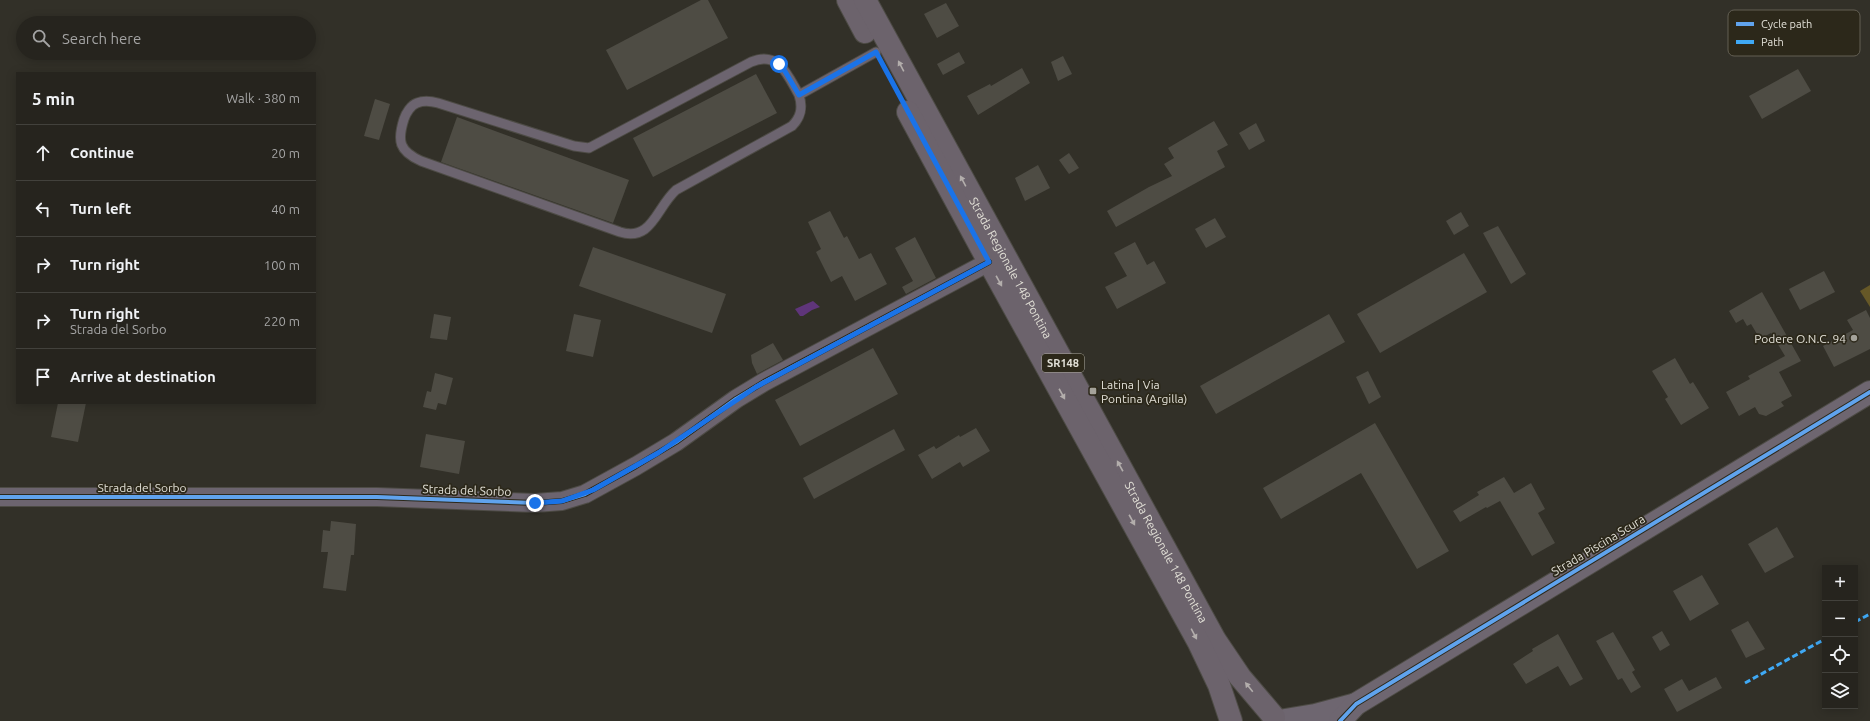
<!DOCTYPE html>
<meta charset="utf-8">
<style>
body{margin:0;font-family:Ubuntu,sans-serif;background:#2e2c27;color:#f1f3f6}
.controls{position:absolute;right:12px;bottom:12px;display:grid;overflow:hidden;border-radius:0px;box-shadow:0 2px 10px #0003}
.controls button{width:36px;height:36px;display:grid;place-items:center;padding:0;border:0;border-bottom:1px solid #42413c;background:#26241e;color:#f1f3f6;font:20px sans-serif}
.stop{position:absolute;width:12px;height:12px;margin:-9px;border:3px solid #1a73e8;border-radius:50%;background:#fff}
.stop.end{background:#1a73e8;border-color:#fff;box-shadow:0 1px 4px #0008}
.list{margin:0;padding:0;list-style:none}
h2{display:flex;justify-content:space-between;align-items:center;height:52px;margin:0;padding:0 16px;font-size:17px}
h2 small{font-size:13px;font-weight:400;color:#a4a4a4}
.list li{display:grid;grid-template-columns:26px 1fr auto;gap:12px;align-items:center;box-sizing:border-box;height:56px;padding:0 16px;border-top:1px solid #42413c}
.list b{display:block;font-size:15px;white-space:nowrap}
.list p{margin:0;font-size:13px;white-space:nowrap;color:#a4a4a4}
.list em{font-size:13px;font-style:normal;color:#a4a4a4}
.icon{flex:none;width:22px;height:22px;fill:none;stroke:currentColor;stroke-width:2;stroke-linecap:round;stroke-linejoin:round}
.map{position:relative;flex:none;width:1870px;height:721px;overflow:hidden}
.search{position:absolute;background:#26241e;box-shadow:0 2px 10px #0003;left:16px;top:16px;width:300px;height:44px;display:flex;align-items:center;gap:10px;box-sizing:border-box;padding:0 14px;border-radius:22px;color:#a4a4a4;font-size:15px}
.panel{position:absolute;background:#26241e;box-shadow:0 2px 10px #0003;left:16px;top:72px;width:300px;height:332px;border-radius:0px}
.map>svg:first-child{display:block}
.forest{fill:#665827}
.water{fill:#5f357a}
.building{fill:#4e4c44}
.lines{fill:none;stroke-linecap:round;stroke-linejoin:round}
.lane-casing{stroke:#4d4b45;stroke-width:11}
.street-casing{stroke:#4d4b45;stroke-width:20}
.secondary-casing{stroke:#4d4b45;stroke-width:24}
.primary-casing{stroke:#4d4b45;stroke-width:24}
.lane{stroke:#6c646f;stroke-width:9}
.street{stroke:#6c646f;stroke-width:18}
.secondary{stroke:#6e6670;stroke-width:22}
.primary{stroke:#6c636c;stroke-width:22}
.quiet{stroke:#3fa9f5;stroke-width:3;stroke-dasharray:6 3;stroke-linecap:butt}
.cycleway-casing{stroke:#2c281a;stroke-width:6}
.cycleway{stroke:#60a3ed;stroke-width:4}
.oneway{fill:#b3aeac}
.route{stroke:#1a73e8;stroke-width:5}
.poi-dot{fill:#a4a29a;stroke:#2c281a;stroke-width:1.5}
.labels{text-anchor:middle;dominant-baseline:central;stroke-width:3.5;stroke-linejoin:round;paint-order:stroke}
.shield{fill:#2c281a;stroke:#aba99e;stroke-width:1}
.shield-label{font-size:11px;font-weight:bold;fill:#e2e0d7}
.street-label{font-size:12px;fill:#e2e0d7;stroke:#2c281a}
.poi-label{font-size:12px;fill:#e2e0d7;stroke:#2c281a;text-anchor:end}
.key{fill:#2c281a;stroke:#635f53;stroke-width:1}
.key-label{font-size:11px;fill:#e2e0d7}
</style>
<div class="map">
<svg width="1870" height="721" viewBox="0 0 1870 721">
<rect width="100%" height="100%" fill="#323028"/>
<polygon class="forest" points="1870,285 1870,307 1860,291"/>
<polygon class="water" points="813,301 820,307 812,310 803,316 800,316 795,309"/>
<g class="building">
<polygon points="701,0 708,0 728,38 627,90 606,50"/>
<polygon points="946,3 959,26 937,38 924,14"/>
<polygon points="959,52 965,63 943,75 937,64"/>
<polygon points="1063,56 1072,74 1058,81 1051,62"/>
<polygon points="1022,68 1030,83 978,115 967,96 990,84 991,86"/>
<polygon points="1798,69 1811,91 1762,119 1749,96"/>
<polygon points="756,74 777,113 653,177 633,138"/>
<polygon points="375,99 390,104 379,140 364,136"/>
<polygon points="457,117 629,180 613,223 441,162"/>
<polygon points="1214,121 1228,145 1217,151 1225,167 1116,227 1107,211 1149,187 1172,176 1164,164 1174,158 1168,148"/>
<polygon points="1256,123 1265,141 1249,150 1239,133"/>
<polygon points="1069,153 1079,168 1069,174 1059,160"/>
<polygon points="1038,165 1050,188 1025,201 1015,178"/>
<polygon points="830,211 844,238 847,236 859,259 871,253 887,284 855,301 842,276 831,282 816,252 821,249 808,222"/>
<polygon points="1461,212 1469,226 1454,235 1446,221"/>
<polygon points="1215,218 1226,237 1206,248 1195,229"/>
<polygon points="1498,226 1526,274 1511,284 1483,233"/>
<polygon points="915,237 936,278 906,294 902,287 913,281 895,248"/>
<polygon points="1135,242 1147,265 1154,261 1166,283 1117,309 1105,287 1127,276 1114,253"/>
<polygon points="593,247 726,294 712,333 579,286"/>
<polygon points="1464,253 1487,292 1380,353 1357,314"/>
<polygon points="1824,271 1835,292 1800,310 1789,289"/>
<polygon points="1762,292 1801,361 1779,372 1792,396 1781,402 1784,406 1766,416 1759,414 1755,407 1739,416 1726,392 1750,379 1748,376 1785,356 1771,333 1760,339 1751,324 1747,326 1743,319 1736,323 1729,311"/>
<polygon points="1866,310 1870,318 1870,349 1834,367 1823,346 1853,330 1847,320"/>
<polygon points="434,314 451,317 447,340 430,338"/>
<polygon points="574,314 601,320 593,357 566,351"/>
<polygon points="1329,314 1345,342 1216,414 1200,386"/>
<polygon points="773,343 783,360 757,374 752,363 751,355"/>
<polygon points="873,348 898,394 800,446 775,400"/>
<polygon points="1675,358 1690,384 1693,382 1709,408 1681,425 1665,399 1668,397 1652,371"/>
<polygon points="1368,371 1381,397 1369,404 1356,377"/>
<polygon points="435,373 453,378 446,405 438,403 436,410 423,407 427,391 431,392"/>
<polygon points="58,403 86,403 78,442 51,437"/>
<polygon points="1375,423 1449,551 1417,569 1361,473 1281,519 1263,488"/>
<polygon points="976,428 990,451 963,467 960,462 932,479 918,455 934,446 936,449 959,435 960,437"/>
<polygon points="894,429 905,450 814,499 803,478"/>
<polygon points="426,434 465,441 459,474 420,467"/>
<polygon points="1504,477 1514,493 1531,483 1545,509 1538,513 1555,543 1532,556 1500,501 1487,508 1486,507 1460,522 1453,511 1479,495 1477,492"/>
<polygon points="331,521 356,524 354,555 351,555 346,591 323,588 328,552 321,552 323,530 330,531"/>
<polygon points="1777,527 1794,557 1765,573 1748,544"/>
<polygon points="1702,575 1719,604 1690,621 1673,591"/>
<polygon points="1748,621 1765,649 1746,658 1731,630"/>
<polygon points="1662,631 1670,645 1660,651 1652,637"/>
<polygon points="1613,632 1635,670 1632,672 1641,687 1631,693 1622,678 1618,680 1596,641"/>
<polygon points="1558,634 1583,679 1570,686 1558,666 1526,684 1513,664 1533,651 1532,649"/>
<polygon points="1716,677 1722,688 1677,712 1664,689 1682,679 1689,691"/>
</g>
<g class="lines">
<g class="lane-casing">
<path id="lane" d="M799,95C788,76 779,50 751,62L589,148L574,146L438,103C431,101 424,100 417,103C411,105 406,113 404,119C397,141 399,151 421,161L620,232C652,242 656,208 676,190L792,126C801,117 803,108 799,95L876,52"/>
</g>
<g class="street-casing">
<polyline id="street" points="0,497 377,497 535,503 562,501 585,494 636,466 676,442 736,399 764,382 989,262"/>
</g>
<g class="secondary-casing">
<g id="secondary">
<polyline points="1285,720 1315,715 1356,704"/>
<polyline points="1340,721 1356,704 1870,392"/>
</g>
</g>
<g class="primary-casing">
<g id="primary">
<polyline points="848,0 865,32"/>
<path id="s1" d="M865,0L1215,640L1240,677L1274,717"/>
<polyline points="908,112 989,262 1199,643 1219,685 1231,721"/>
</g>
</g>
<use href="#lane" class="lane"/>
<use href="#street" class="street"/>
<use href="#secondary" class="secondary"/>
<use href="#primary" class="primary"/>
<g class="quiet">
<polyline points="1855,622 1870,614"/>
<polyline points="1745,683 1825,639"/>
</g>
<g class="cycleway-casing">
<g id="cycleway">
<polyline points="0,497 377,497 535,503 562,501 585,494 636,466 676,442 736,399 764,382 989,262"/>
<polyline points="1340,721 1356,704 1870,392"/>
</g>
</g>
<use href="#cycleway" class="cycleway"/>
</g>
<defs><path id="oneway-solid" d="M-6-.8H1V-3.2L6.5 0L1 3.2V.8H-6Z"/></defs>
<g class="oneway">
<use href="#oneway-solid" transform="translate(901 66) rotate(-118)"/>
<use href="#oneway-solid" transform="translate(963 181) rotate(-118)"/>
<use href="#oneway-solid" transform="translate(999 281) rotate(61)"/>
<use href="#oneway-solid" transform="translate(1062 394) rotate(61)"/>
<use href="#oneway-solid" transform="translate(1120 466) rotate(-119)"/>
<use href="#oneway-solid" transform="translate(1132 520) rotate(61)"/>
<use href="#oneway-solid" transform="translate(1194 634) rotate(62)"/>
<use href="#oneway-solid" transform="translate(1249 687) rotate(-129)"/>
</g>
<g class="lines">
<polyline class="route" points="535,503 562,501 593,490 658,453 756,387 989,262 876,52 799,95 783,68 779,64"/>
</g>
<g class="poi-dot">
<circle cx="1854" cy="338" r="4"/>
<rect x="1089" y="387" width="8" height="8" rx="2"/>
</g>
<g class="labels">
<rect class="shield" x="1042" y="354" width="42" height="18" rx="3"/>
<g class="shield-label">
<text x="1063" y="363">SR148</text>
</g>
<g class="street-label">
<text stroke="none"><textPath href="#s1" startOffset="305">Strada Regionale 148 Pontina</textPath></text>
<text x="142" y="487">Strada del Sorbo</text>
<text transform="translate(467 490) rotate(2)">Strada del Sorbo</text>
<text transform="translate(1598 545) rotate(-31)">Strada Piscina Scura</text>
<text stroke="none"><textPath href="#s1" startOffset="629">Strada Regionale 148 Pontina</textPath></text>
</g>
<g class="poi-label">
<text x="1846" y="338">Podere O.N.C. 94</text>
<text x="1101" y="384" text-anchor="start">Latina | Via<tspan x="1101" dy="14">Pontina (Argilla)</tspan></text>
</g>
</g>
<rect x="1728" y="10" width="132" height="46" rx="6" class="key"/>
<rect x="1736" y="22" width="18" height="4" fill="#60a3ed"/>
<rect x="1736" y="40" width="18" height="4" fill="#3fa9f5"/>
<g class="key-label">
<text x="1761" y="28">Cycle path</text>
<text x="1761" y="46">Path</text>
</g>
</svg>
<div class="controls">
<button>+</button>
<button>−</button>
<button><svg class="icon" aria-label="locate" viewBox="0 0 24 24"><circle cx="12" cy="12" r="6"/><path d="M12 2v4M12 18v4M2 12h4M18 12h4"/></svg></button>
<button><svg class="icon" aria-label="layers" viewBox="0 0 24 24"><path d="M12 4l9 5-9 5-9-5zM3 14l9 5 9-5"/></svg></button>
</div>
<div class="stop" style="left:779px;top:64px"></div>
<div class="stop end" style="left:535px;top:503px"></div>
<div class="search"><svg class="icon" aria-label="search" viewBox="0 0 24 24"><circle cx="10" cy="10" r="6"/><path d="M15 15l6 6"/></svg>Search here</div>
<section class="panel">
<h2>5 min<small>Walk · 380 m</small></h2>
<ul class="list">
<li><svg class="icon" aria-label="ahead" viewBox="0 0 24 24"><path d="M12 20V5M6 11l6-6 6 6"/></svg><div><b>Continue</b></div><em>20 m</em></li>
<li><svg class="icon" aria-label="left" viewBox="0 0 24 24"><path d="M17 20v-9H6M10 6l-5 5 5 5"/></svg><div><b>Turn left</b></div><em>40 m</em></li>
<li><svg class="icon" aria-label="right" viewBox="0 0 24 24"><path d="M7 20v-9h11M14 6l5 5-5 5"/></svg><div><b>Turn right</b></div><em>100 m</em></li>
<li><svg class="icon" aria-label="right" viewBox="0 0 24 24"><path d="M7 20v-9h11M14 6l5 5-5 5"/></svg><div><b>Turn right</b><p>Strada del Sorbo</p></div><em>220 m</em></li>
<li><svg class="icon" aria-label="arrive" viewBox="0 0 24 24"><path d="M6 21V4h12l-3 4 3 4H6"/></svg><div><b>Arrive at destination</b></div></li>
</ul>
</section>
</div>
